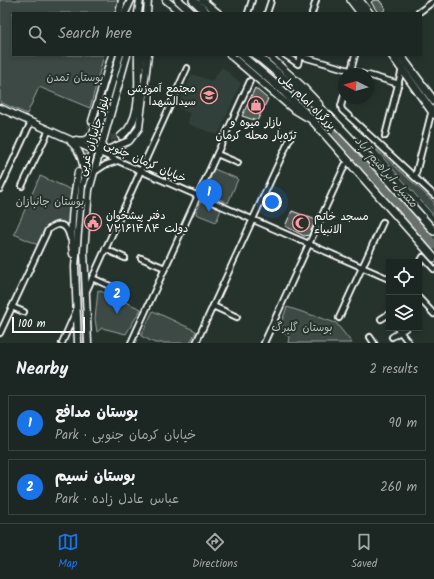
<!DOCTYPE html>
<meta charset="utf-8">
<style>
body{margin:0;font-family:Kalam,"Playpen Sans Arabic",sans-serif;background:#252e2a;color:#f1f3f6}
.controls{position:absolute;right:12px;bottom:12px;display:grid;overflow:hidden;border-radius:0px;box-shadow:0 2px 6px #0003}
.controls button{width:36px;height:36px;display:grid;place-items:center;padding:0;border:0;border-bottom:1px solid #3a4340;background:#1c2622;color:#f1f3f6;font:20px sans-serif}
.compass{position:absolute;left:338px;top:68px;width:36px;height:36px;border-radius:50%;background:#1c2622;box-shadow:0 2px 6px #0003;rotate:275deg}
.scale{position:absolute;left:12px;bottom:10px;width:73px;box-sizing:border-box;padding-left:4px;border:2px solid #fff;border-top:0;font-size:11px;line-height:14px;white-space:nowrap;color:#fff;-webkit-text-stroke:3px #26332d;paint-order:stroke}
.you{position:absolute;left:272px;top:202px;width:14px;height:14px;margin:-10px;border:3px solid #fff;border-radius:50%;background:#1a73e8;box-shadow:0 0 0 6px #1a73e833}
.badge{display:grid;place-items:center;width:26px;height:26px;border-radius:50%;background:#1a73e8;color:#fff;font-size:13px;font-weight:700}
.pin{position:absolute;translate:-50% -33px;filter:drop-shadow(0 1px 2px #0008)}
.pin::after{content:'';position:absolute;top:21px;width:14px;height:12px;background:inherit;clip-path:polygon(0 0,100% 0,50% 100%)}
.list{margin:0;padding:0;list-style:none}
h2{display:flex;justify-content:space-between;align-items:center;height:52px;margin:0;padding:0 16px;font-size:17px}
h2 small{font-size:13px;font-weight:400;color:#a0a5a5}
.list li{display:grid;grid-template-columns:26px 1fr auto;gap:12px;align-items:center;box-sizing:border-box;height:56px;margin:0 8px 8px;padding:0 8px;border:1px solid #3a4340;border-radius:0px}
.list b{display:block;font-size:15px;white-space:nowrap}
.list p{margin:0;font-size:13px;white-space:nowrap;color:#a0a5a5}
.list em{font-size:13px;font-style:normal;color:#a0a5a5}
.icon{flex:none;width:22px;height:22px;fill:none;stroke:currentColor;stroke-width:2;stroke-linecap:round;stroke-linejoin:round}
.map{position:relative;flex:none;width:434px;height:343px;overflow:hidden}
.search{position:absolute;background:#1c2622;box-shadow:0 2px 6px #0003;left:12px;right:12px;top:12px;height:44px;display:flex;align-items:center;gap:10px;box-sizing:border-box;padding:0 14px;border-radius:0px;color:#a0a5a5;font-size:15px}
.sheet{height:180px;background:#1c2622}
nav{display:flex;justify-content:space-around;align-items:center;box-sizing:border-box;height:56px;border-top:1px solid #3a4340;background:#1c2622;font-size:11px;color:#a0a5a5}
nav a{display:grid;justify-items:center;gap:2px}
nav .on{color:#1a73e8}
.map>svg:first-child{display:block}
.built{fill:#333f3a}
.green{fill:#3e4944;stroke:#9ea4a2}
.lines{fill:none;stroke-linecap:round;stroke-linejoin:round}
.river{stroke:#67706c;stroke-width:9}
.building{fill:#515c57;stroke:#fff}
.secondary-tunnel{stroke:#3c4742;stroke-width:6;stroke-dasharray:6 3;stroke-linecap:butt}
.minor-casing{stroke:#fff;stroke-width:8}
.secondary-casing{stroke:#fff;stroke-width:9}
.primary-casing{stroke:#fff;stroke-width:10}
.trunk-casing{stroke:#fff;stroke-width:10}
.minor{stroke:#26332d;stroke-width:4.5}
.secondary{stroke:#26332d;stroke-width:6}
.primary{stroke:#26332d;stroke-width:7}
.trunk{stroke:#26332d;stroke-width:7}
.labels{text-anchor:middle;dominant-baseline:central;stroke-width:4;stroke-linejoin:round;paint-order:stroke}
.park-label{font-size:11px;fill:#bbbfbe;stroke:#26332d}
.poi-label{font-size:11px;fill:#fff;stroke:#26332d;text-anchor:start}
.street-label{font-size:11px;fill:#fff;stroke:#26332d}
.water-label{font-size:12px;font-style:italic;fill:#b3b8b6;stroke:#26332d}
</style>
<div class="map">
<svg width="434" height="343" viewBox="0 0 434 343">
<rect width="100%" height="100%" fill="#26332d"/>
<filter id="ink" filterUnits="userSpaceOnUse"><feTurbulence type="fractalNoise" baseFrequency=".025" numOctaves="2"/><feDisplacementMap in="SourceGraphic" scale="8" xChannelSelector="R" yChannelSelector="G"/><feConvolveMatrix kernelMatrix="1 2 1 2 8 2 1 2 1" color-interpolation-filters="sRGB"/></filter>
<g filter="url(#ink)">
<polygon class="built" points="222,67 241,83 218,135 188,124 189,113 177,107 192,74 212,81"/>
<g class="green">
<polygon points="0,0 118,0 115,13 13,13 13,55 104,55 90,108 39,87 27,114 0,102"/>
<polygon points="371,144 434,202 434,216"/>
<polygon points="91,162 83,239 81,276 84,343 81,343 78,267 82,203 89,165"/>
<polygon points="214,169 238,179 228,203 204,193"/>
<path d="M40,176L72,190L69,227L57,221C45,223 42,235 38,245L14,234Z"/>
<polygon points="201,201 221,210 216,222 196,214"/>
<polygon points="98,290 141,309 126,334 102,328 97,332 95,319"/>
<polygon points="287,307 336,323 352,343 288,343 289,337 279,329"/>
<polygon points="153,311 196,331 190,343 155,343 141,336"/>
</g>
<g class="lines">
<polyline class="river" points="337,133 434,245"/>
</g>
<g class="building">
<polygon points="374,0 379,0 386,9 381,13 378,13 371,2"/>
<polygon points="255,88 268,99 257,121 242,116"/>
<polygon points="292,211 316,220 309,235 304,236 285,226"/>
</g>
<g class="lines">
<g class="secondary-tunnel">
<path d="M95,130C102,139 111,139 121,136"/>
<polyline points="78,172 92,121"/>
</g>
<g class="minor-casing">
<g id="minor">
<polyline points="248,13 252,0"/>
<polyline points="267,13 271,1"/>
<polyline points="312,13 316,0"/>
<polyline points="418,13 434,1"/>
<polyline points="285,55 298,64 300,55"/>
<polyline points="300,56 363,74"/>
<polyline points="350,74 355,55"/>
<polyline points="368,75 399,84"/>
<polyline points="344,95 341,106 342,110 434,195"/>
<polyline points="385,136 402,69"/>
<polyline points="100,153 389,279"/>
<polyline points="217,154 238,163"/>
<polyline points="93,173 105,165 117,161"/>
<polyline points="415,177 432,110"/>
<polyline points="22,186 49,130"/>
<polyline points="0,189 31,122"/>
<polyline points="105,249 125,258"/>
<polyline points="141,258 165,268"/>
<polyline points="419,264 423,257 434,269"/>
<polyline points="92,278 110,286"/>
<polyline points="87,290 187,68"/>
<polyline points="419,298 434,314"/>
<polyline points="213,306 237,317"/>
<polyline points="12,307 24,312"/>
<polyline points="339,318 383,222"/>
<polyline points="381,319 389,314"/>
<polyline points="397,328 409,343"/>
<path d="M0,333L48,230C59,221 67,224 70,238"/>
<polyline points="370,337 374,343"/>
<polyline points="392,337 406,328"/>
<polyline points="62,343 76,311"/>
<polyline points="131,343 250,81"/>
<polyline points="196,343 292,134"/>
<polyline points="264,343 345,165"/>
</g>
</g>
<g class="secondary-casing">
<g id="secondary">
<polyline points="166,0 181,13"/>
<polyline points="202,0 218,13"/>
<polyline points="119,13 122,0"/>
<polyline points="125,13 131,0"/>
<polyline points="138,13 140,0"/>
<polyline points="147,13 148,0"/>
<polyline points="230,55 293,109 308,118"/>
<polyline points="268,55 302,86 319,104"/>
<polyline points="140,70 143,55"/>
<polyline points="0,108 95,151"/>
<polyline points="92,121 112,55"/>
<path d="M121,136C144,120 137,80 138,55"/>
<path d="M76,140C86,142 91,139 94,130"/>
<path d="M71,142C80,150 82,159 84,170"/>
<polyline points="100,153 129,141 139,128 148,55"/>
<path d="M73,254C69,227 74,198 78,172"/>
<polyline points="78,343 75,267 82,185 120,55"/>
<polyline points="88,343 84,251 89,190 127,55"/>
</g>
</g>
<g class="primary-casing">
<g id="primary">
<polyline points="351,0 361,13"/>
<polyline points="359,0 369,13"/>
<polyline points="392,55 434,114"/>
<polyline points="400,55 434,101"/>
</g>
</g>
<g class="trunk-casing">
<g id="trunk">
<polyline points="178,0 192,13"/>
<polyline points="193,0 207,13"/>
<polyline points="241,55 282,90 314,122 434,258"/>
<polyline points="256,55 329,116 381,171 434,231"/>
</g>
</g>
<use href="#minor" class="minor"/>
<use href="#secondary" class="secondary"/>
<use href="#primary" class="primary"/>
<use href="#trunk" class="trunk"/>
</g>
</g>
<defs>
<g id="school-ring" transform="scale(0.9)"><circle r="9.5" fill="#26332d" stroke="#ff9aa2" stroke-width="1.5"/><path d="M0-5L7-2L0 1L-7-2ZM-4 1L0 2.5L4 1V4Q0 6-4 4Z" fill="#ff9aa2"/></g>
<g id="shop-ring" transform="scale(0.9)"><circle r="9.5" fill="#26332d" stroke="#ff9aa2" stroke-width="1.5"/><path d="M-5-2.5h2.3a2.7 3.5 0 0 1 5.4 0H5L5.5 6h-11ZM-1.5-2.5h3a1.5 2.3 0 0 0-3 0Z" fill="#ff9aa2"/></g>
<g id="civic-ring" transform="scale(0.9)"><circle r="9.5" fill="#26332d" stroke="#ff9aa2" stroke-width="1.5"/><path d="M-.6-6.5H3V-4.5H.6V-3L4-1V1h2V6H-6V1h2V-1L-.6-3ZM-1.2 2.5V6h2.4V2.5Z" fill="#ff9aa2"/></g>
<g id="mosque-ring" transform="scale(0.9)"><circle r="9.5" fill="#26332d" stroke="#ff9aa2" stroke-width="1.5"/><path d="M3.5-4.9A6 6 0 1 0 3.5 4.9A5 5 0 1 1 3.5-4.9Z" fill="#ff9aa2"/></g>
</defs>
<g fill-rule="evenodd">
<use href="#school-ring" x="209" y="95"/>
<use href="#shop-ring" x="256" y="105"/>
<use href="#civic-ring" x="93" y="222"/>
<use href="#mosque-ring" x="301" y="223"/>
</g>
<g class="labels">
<g class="park-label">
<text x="75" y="78">بوستان تمدن</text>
<text x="50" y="202">بوستان جانبازان</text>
<text x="302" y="328">بوستان گلبرگ</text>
</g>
<g class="poi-label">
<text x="196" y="89" text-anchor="end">مجتمع آموزشی<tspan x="196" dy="13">سیدالشهدا</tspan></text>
<text x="256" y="123" text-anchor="middle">بازار میوه و<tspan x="256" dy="13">تره‌بار محله کرمان</tspan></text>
<text x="106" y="216">دفتر پیشخوان<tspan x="106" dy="13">دولت ۷۲۱۶۱۴۸۴</tspan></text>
<text x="314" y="217">مسجد خاتم<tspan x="314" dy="13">الانبیاء</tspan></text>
</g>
<g class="street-label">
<text transform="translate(307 102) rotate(45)">بزرگراه امام علی</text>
<text transform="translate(94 136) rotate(-73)">بلوار جانبازان غربی</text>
<text transform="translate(145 162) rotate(24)">خیابان کرمان جنوبی</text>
</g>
<g class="water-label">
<text transform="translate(386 172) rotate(49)">مسیل ابراهیم آباد</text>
</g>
</g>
</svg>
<div class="controls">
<button><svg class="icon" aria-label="locate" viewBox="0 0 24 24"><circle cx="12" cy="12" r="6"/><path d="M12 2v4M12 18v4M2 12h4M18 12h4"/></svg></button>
<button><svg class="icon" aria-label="layers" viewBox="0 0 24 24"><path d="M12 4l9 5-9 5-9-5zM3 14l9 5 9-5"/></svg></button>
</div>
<svg class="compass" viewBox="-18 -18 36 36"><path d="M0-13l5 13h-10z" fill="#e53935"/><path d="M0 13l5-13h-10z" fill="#a0a5a5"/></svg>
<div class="scale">100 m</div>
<div class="you"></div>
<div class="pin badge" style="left:209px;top:212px">1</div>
<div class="pin badge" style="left:117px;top:314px">2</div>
<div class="search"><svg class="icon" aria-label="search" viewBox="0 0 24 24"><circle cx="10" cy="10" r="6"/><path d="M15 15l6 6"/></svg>Search here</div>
</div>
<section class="sheet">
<h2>Nearby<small>2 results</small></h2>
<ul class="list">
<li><span class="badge">1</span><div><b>بوستان مدافع</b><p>Park · خیابان کرمان جنوبی</p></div><em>90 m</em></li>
<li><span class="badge">2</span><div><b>بوستان نسیم</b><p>Park · عباس عادل زاده</p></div><em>260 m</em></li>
</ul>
</section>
<nav>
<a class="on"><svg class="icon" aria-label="map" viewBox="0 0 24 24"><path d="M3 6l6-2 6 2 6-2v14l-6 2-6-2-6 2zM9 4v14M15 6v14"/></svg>Map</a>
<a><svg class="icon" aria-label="directions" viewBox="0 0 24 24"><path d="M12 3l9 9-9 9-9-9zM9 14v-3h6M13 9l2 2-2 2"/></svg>Directions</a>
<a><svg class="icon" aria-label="saved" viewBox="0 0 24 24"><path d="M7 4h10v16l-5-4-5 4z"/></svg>Saved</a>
</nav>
